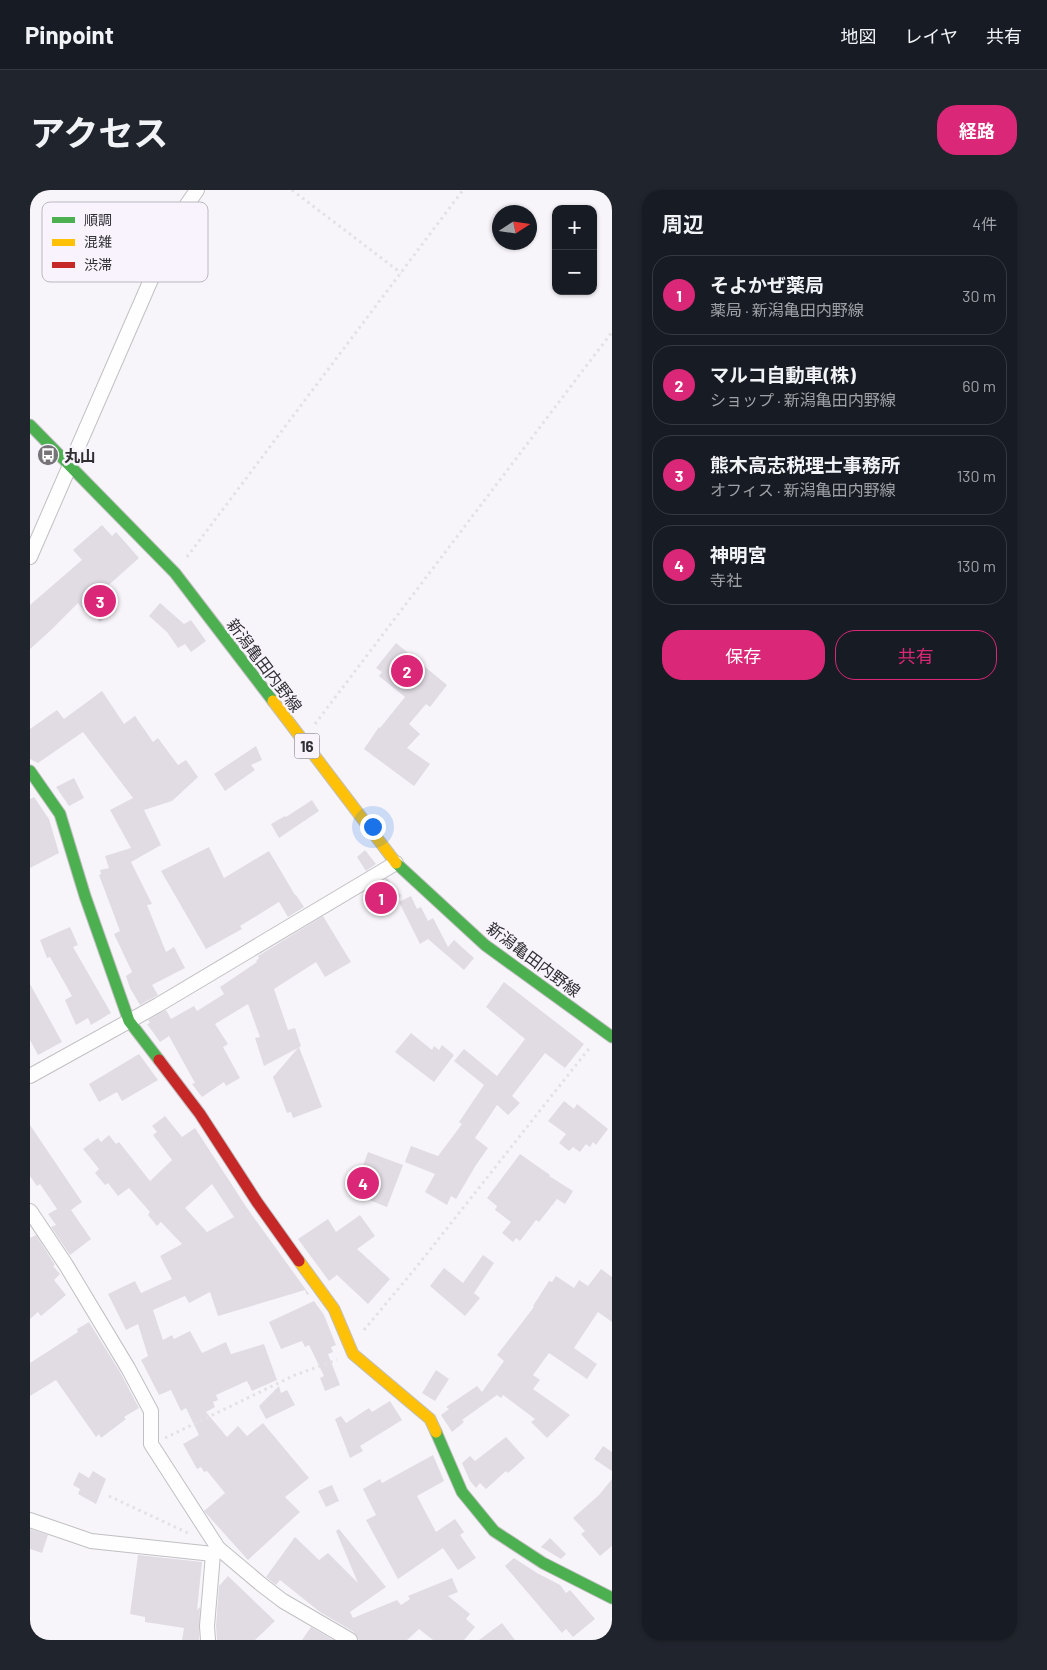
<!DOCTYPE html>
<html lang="ja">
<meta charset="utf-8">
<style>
body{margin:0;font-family:Barlow,"Noto Sans JP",sans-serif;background:#20242c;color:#f1f3f6}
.controls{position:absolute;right:15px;top:15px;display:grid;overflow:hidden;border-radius:10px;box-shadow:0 1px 4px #0004}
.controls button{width:45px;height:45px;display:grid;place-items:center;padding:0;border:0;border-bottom:1px solid #363941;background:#171b24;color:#f1f3f6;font:25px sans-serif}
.compass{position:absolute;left:462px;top:15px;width:45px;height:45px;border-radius:50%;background:#171b24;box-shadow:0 1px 4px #0004;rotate:78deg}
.you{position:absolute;left:342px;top:636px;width:18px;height:18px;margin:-12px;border:4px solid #fff;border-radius:50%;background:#1a73e8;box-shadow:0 0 0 8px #1a73e833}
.badge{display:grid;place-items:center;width:32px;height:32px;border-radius:50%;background:#db2777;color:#fff;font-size:16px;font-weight:700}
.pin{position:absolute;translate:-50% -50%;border:2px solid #fff;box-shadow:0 1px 5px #0006}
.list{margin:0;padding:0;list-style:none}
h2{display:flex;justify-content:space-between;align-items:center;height:65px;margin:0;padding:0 20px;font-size:21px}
h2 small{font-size:16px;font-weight:400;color:#9ea1a6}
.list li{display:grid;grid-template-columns:32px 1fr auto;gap:15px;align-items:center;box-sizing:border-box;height:80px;margin:0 10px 10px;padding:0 10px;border:1px solid #363941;border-radius:20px}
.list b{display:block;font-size:19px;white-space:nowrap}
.list p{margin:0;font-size:16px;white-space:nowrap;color:#9ea1a6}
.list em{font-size:16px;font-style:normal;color:#9ea1a6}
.actions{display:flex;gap:10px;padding:15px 20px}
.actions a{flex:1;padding:11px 0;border:1px solid #db2777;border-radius:20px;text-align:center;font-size:18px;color:#db2777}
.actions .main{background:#db2777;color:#fff}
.map{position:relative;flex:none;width:582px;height:1450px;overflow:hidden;border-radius:20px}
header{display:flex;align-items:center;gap:30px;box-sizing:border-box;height:70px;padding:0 25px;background:#171b24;border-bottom:1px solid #363941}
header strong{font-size:24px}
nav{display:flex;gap:28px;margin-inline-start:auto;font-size:18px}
.intro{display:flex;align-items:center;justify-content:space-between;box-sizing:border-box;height:120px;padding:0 30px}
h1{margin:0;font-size:35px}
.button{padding:12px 22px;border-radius:20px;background:#db2777;color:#fff;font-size:18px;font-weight:700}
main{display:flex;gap:30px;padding:0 30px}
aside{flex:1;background:#171b24;border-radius:20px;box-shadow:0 1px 4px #0004}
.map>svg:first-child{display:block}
.building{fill:#e1dce4;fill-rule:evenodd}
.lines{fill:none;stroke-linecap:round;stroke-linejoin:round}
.street-casing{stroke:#c0bfc2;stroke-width:16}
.fast-casing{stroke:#c0bfc2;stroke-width:13}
.slow-casing{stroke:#c0bfc2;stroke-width:13}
.jam-casing{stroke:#c0bfc2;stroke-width:13}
.path{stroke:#e3e1e3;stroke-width:3;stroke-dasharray:2.5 4;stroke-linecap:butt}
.street{stroke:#fefefe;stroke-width:14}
.fast{stroke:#4caf50;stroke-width:11}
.slow{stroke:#ffc107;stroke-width:11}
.jam{stroke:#c62828;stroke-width:11}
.labels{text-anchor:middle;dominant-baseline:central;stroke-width:5;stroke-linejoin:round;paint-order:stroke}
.shield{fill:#f8f3fc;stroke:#6c6a6f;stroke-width:1}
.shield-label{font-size:15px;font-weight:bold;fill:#302f32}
.poi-label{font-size:16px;font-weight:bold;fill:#302f32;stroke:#f8f3fc;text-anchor:start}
.street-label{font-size:16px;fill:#302f32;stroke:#f8f3fc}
.key{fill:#f8f3fc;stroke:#bcb8bf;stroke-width:1}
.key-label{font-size:14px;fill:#302f32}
</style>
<header>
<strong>Pinpoint</strong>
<nav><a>地図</a><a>レイヤ</a><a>共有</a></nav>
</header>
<div class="intro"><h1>アクセス</h1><a class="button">経路</a></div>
<main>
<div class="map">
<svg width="582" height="1450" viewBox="0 0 582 1450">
<rect width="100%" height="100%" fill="#f8f5fa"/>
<g class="building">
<polygon points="72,335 82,346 86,342 109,368 73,400 87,418 70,432 58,418 54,421 48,413 20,441 0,459 0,415 52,370 43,360"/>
<polygon points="130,413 154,434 161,430 176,451 161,462 155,454 148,458 137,442 119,426"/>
<polygon points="366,453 417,495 400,517 396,514 379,534 390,544 377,558 400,574 384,596 334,559 349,537 350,538 375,507 349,486 352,482 346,478"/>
<polygon points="72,501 94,534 105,526 123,552 128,548 148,575 156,570 168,587 142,611 114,620 131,655 101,672 122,714 117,715 136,762 144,757 155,778 122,795 128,805 110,815 100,798 96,786 102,782 84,744 90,741 69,685 71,684 70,680 79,678 75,666 101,658 80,620 103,608 53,542 8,573 0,569 0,539 27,520 34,529"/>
<polygon points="226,556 232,570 221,575 225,580 195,601 184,584"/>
<polygon points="44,588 54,608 39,616 26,597"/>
<polygon points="4,607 19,629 29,663 0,678 0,609"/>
<polygon points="282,610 289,621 249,648 241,634 255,626 256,627"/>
<polygon points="179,657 194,688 239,661 265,705 266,705 274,717 258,727 249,712 210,736 212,739 176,759 131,681"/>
<polygon points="335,660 346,674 336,681 327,667"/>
<polygon points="357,688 371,706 351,722 335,702"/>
<polygon points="381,706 387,719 391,717 398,731 403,728 418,757 424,750 444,768 434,780 398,749 390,754 369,712"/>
<polygon points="293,726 321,772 295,787 286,772 244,799 258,840 265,838 271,856 269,857 292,917 263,928 261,922 257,923 243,887 268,858 234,876 225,848 230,847 218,814 185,834 198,854 193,857 210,888 196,896 194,892 172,907 162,894 165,893 139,846 130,852 117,834 120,833 118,830 136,820 141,829 164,816 167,821 194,804 190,797 227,772 226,771 229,768 228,766"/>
<polygon points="40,737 48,755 43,757 81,823 61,835 58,828 46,835 35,810 42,806 20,767 17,768 10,750"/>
<polygon points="474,792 554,854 535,878 515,863 482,906 490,913 478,925 467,915 445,948 458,958 446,975 426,1009 421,1006 417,1015 395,1002 405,984 375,972 381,956 408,966 432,934 429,932 454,895 424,871 434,859 467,886 495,849 456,817"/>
<polygon points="0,794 32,852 8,865 0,850"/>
<polygon points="381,843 402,860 404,856 409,860 412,855 424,865 404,892 365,862"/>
<polygon points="109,864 128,890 92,911 87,902 69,912 59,894"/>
<polygon points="534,911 544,919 547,914 578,939 566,955 563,952 560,957 556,954 550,962 543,957 539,961 529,953 536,944 518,931"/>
<path d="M135,926L152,947L165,938L217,1018L279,1104L277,1105L275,1100L188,1126L180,1102L159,1113L155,1106L123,1120L133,1150L142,1145L144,1149L160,1141L172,1163L196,1152L201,1164L234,1154L247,1190L222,1201L217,1191L186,1205L188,1210L183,1212L185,1217L176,1222L197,1247L208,1236L217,1246L233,1233L279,1288L255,1307L270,1322L218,1370L174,1321L195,1303L177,1281L174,1282L171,1277L167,1279L153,1254L169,1245L156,1218L151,1221L141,1200L129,1205L111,1170L118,1166L108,1134L96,1140L78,1104L105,1091L111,1103L142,1089L130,1066L152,1054L131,1032L127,1036L118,1025L120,1022L99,998L88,1006L78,993L75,995L65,983L69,979L53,959L68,948L71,952L79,945L86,954L89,952L120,991L142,970L123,945L127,942L122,936ZM182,994L204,1027L177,1042L155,1018Z"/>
<polygon points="0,935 52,1012 41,1020 61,1049 40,1065 21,1037 26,1035 18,1024 27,1019 10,994 7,996 0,986"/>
<polygon points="338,962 373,975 357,1017 316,1001 323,979 331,981"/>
<polygon points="490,964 520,985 519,986 543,1001 535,1014 527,1009 509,1032 506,1030 490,1051 486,1048 483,1052 472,1043 481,1032 465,1020 467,1016 457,1008"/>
<polygon points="330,1025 345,1046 327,1059 360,1089 338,1114 307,1085 299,1091 268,1049 298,1029 306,1042"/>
<polygon points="6,1045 25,1075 23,1076 30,1084 24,1090 36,1105 11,1126 8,1122 0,1129 0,1048"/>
<polygon points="453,1065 464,1073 444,1103 450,1108 435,1126 400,1096 414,1078 433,1093"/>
<polygon points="571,1079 582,1087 582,1132 568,1122 544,1158 567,1174 557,1189 519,1163 503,1185 510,1190 503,1199 540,1225 517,1248 501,1232 505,1229 473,1205 471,1208 467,1205 432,1230 434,1232 422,1242 411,1225 419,1219 416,1217 447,1196 452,1202 474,1171 467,1165 504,1117 503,1116 519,1091 522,1092 526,1086 544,1098 549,1090 558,1096"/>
<polygon points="284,1111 294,1125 306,1155 301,1157 303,1162 298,1164 310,1195 295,1201 290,1188 294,1186 279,1155 275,1157 272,1151 251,1159 239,1132"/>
<polygon points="59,1132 90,1182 109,1218 94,1227 96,1229 71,1248 69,1244 66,1247 26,1190 0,1206 0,1173 48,1142 47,1139"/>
<polygon points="406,1180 419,1189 405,1211 392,1203"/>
<polygon points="249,1196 251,1203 257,1200 265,1215 236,1229 229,1216"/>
<polygon points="360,1211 372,1230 330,1256 333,1261 320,1268 305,1229 311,1226 316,1233 339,1218 342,1222"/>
<polygon points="476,1247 495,1268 478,1283 476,1281 456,1299 450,1293 446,1298 440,1291 432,1273 440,1266 445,1271"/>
<polygon points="573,1256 582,1262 582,1281 564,1269"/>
<polygon points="403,1265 414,1291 387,1306 406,1342 425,1329 434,1342 430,1345 446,1368 428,1380 413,1358 368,1389 336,1330 346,1325 333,1299 350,1289 352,1293"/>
<polygon points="63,1281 76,1289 66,1314 48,1304 50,1299 43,1295 49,1282 59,1288"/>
<polygon points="582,1289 582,1356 570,1366 551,1344 555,1341 543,1328 569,1305"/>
<polygon points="302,1295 309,1311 296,1317 288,1301"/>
<polygon points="0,1339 18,1345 12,1363 0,1359"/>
<polygon points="309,1339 356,1397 320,1422 323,1428 367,1410 371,1415 380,1409 378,1406 422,1388 428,1402 418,1406 440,1424 436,1429 445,1437 434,1450 403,1450 389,1439 377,1450 329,1450 324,1442 290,1422 250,1390 246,1395 236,1387 265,1347 289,1370 298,1363 328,1393 306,1341"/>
<polygon points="520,1348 536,1364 531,1369 511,1357"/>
<polygon points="108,1365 172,1372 167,1420 170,1417 169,1450 152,1450 154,1438 115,1432 115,1427 100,1424"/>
<polygon points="484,1368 507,1383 530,1395 536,1403 540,1400 541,1401 565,1429 543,1447 536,1439 532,1443 475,1376"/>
<polygon points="198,1386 245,1431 225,1450 187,1450 186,1436 189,1396"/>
<polygon points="472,1433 485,1450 449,1450"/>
<polygon points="281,1437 303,1450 272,1450"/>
</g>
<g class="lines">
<g class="street-casing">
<g id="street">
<polyline points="0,367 123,85 154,19 167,0"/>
<polyline points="0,886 128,815 366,673"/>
<polyline points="0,1021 36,1075 98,1178 121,1221 121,1254 188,1358 232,1395 253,1411 320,1450"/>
<polyline points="0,1330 61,1351 183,1364 188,1358"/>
<polyline points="178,1450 177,1436 183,1364"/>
</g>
</g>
<g class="fast-casing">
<g id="fast">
<polyline points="0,235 145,383 243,511"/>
<polyline points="0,581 30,624 55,706 99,831 129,870"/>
<polyline points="366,673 455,755 582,847"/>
<polyline points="406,1242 432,1302 464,1341 513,1373 582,1408"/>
</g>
</g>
<g class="slow-casing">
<g id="slow">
<polyline points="243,511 366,673"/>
<polyline points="269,1071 304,1119 323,1164 400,1229 406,1242"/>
</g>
</g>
<g class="jam-casing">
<polyline id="jam" points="129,870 170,924 227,1012 269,1071"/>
</g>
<g class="path">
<polyline points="262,0 371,83"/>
<polyline points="157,367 433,0"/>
<polyline points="285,534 582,142"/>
<polyline points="334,1140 384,1080 561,856"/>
<polyline points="135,1248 265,1185 307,1170"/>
<polyline points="79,1306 160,1344"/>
</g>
<use href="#street" class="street"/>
<use href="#fast" class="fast"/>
<use href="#slow" class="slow"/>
<use href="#jam" class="jam"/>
</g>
<defs>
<g id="bus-disc" transform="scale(1.125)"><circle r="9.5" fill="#767478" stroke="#f8f3fc"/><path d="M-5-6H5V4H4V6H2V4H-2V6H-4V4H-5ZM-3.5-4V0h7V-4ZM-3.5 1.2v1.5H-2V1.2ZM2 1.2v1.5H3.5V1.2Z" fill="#fff"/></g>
</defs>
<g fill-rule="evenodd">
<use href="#bus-disc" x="18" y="265"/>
</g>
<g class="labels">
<rect class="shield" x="264.5" y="543.5" width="25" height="25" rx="4"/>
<g class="shield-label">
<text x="277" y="556">16</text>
</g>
<g class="poi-label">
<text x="34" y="265">丸山</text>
</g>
<g class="street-label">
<text transform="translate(235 475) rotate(53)">新潟亀田内野線</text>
<text transform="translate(504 769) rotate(37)">新潟亀田内野線</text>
</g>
</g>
<rect x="12" y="12" width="166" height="80" rx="8" class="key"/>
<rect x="22" y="27" width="23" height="6" fill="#4caf50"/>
<rect x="22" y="49" width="23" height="7" fill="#ffc107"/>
<rect x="22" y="72" width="23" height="6" fill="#c62828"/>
<g class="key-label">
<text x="54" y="35">順調</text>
<text x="54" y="57">混雑</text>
<text x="54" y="80">渋滞</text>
</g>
</svg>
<div class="controls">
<button>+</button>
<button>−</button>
</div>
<svg class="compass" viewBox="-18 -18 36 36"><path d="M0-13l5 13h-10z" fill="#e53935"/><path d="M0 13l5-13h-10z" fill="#9ea1a6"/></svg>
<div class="you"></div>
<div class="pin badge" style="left:351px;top:708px">1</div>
<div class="pin badge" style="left:377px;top:481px">2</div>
<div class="pin badge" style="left:70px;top:411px">3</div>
<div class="pin badge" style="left:333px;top:993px">4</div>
</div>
<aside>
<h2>周辺<small>4件</small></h2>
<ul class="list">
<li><span class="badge">1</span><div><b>そよかぜ薬局</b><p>薬局 · 新潟亀田内野線</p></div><em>30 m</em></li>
<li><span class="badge">2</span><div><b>マルコ自動車(株)</b><p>ショップ · 新潟亀田内野線</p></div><em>60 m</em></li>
<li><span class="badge">3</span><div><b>熊木高志税理士事務所</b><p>オフィス · 新潟亀田内野線</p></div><em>130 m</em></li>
<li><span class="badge">4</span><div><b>神明宮</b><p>寺社</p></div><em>130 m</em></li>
</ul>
<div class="actions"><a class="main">保存</a><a>共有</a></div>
</aside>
</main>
